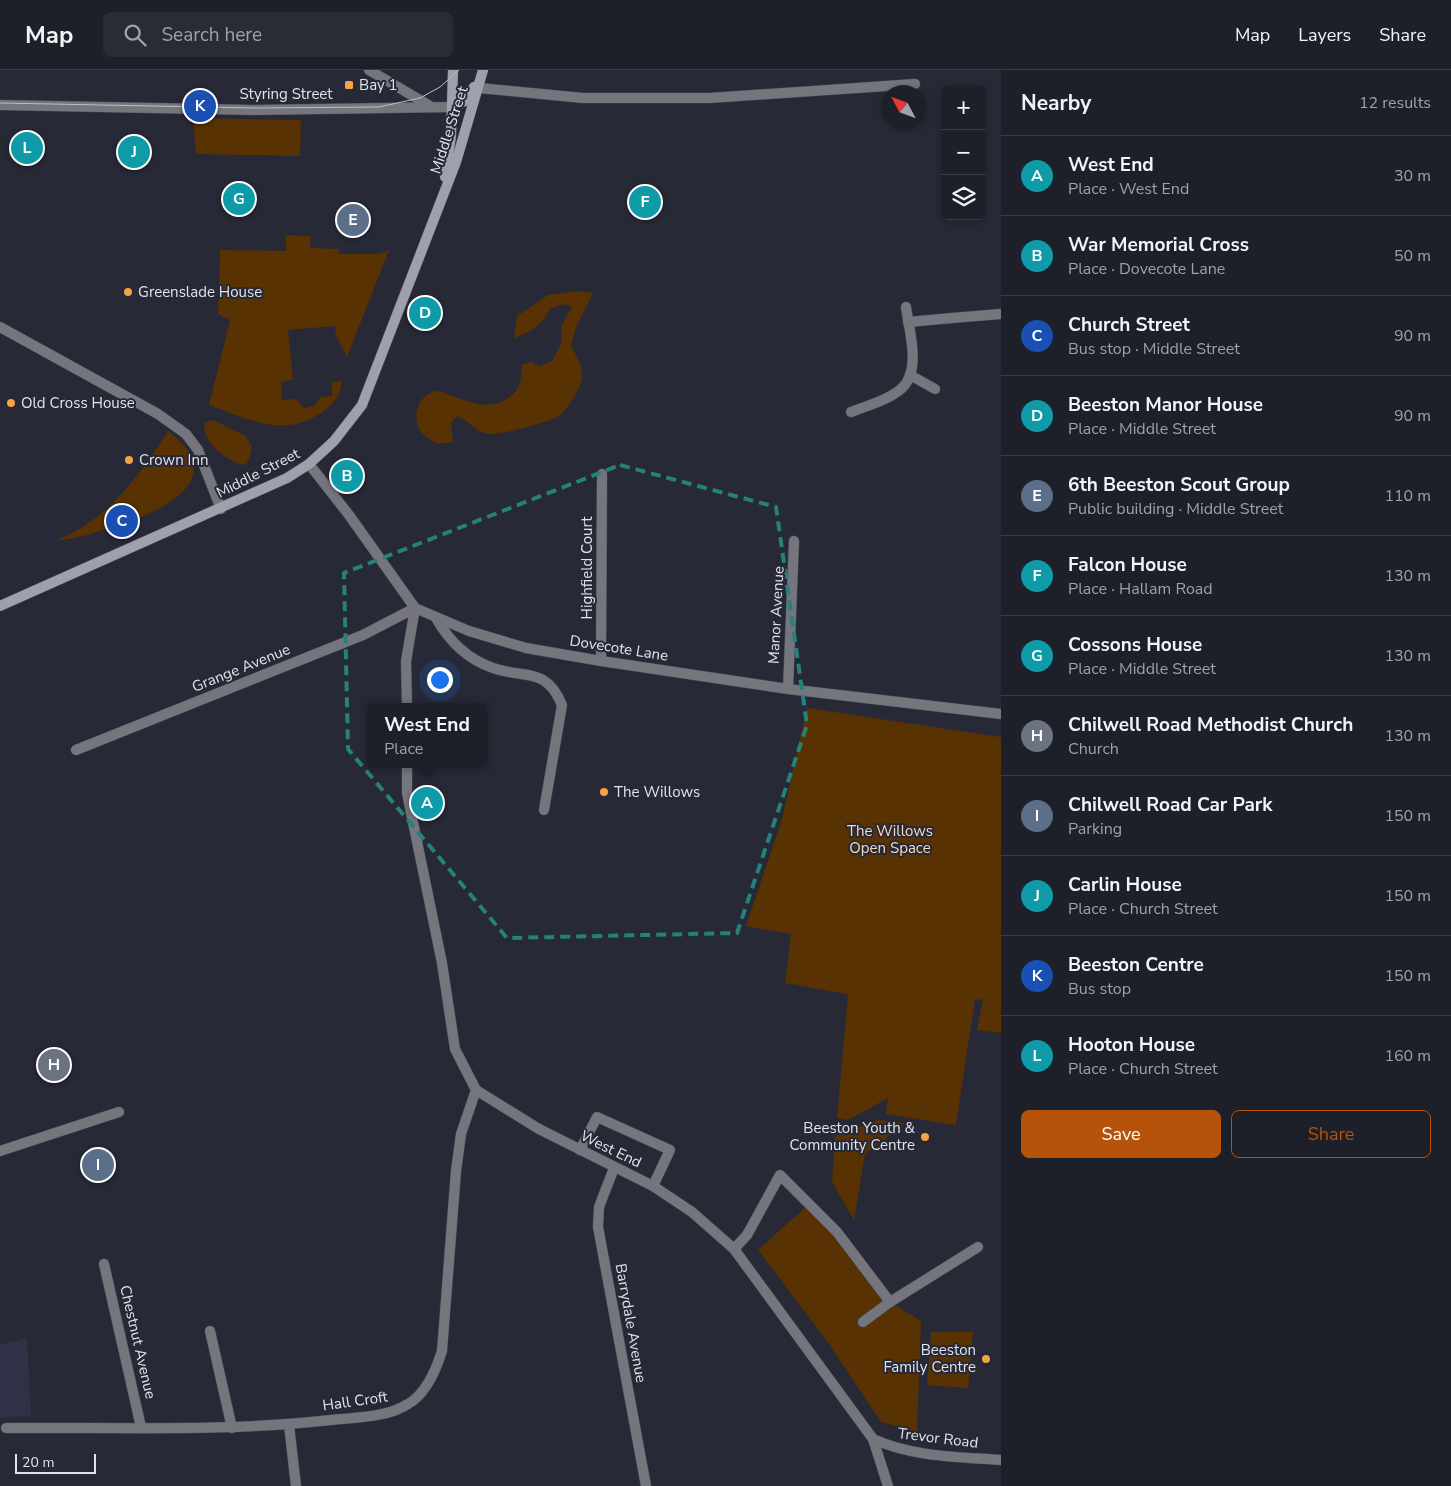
<!DOCTYPE html>
<meta charset="utf-8">
<style>
body{margin:0;font-family:"Nunito Sans",sans-serif;background:#2a2c35;color:#f1f3f6}
.controls{position:absolute;right:15px;top:15px;display:grid;overflow:hidden;border-radius:8px;box-shadow:0 2px 8px #0003}
.controls button{width:45px;height:45px;display:grid;place-items:center;padding:0;border:0;border-bottom:1px solid #3b3d46;background:#1d1f29;color:#f1f3f6;font:25px sans-serif}
.compass{position:absolute;left:881px;top:15px;width:45px;height:45px;border-radius:50%;background:#1d1f29;box-shadow:0 2px 8px #0003;rotate:311deg}
.scale{position:absolute;left:15px;bottom:12px;width:81px;box-sizing:border-box;padding-left:5px;border:2px solid #e1e3ed;border-top:0;font-size:14px;line-height:18px;white-space:nowrap;color:#e1e3ed;-webkit-text-stroke:4px #272937;paint-order:stroke}
.you{position:absolute;left:439px;top:609px;width:18px;height:18px;margin:-12px;border:4px solid #fff;border-radius:50%;background:#1a73e8;box-shadow:0 0 0 8px #1a73e833}
.badge{display:grid;place-items:center;width:32px;height:32px;border-radius:50%;background:#b45309;color:#fff;font-size:16px;font-weight:700}
.pin{position:absolute;translate:-50% -50%;border:2px solid #fff;box-shadow:0 1px 5px #0006}
.popup{position:absolute;left:367px;top:633px;width:120px;height:65px;box-sizing:border-box;display:grid;place-content:center;border-radius:8px;background:#1d1f29;filter:drop-shadow(0 1px 4px #0005);font-size:16px;white-space:nowrap;color:#a0a2a8}
.popup b{font-size:19px;color:#f1f3f6}
.popup::after{content:'';position:absolute;left:50%;top:100%;margin-left:-10px;border:10px solid transparent;border-top-color:#1d1f29}
.list{margin:0;padding:0;list-style:none}
h2{display:flex;justify-content:space-between;align-items:center;height:65px;margin:0;padding:0 20px;font-size:21px}
h2 small{font-size:16px;font-weight:400;color:#a0a2a8}
.list li{display:grid;grid-template-columns:32px 1fr auto;gap:15px;align-items:center;box-sizing:border-box;height:80px;padding:0 20px;border-top:1px solid #3b3d46}
.list b{display:block;font-size:19px;white-space:nowrap}
.list p{margin:0;font-size:16px;white-space:nowrap;color:#a0a2a8}
.list em{font-size:16px;font-style:normal;color:#a0a2a8}
.actions{display:flex;gap:10px;padding:15px 20px}
.actions a{flex:1;padding:11px 0;border:1px solid #b45309;border-radius:8px;text-align:center;font-size:18px;color:#b45309}
.actions .main{background:#b45309;color:#fff}
.icon{flex:none;width:28px;height:28px;fill:none;stroke:currentColor;stroke-width:2;stroke-linecap:round;stroke-linejoin:round}
.map{position:relative;flex:none;width:1001px;height:1416px;overflow:hidden}
header{display:flex;align-items:center;gap:30px;box-sizing:border-box;height:70px;padding:0 25px;background:#1d1f29;border-bottom:1px solid #3b3d46}
header strong{font-size:24px}
nav{display:flex;gap:28px;margin-inline-start:auto;font-size:18px}
.search{width:350px;height:45px;background:#2a2c35;display:flex;align-items:center;gap:12px;box-sizing:border-box;padding:0 18px;border-radius:8px;color:#a0a2a8;font-size:19px}
main{display:flex}
aside{flex:1;background:#1d1f29}
.map>svg:first-child{display:block}
.built{fill:#2f3246}
.green{fill:#583202}
.lines{fill:none;stroke-linecap:round;stroke-linejoin:round}
.lane-casing{stroke:#454754;stroke-width:11}
.street-casing{stroke:#454754;stroke-width:11}
.secondary-casing{stroke:#454754;stroke-width:11}
.lane{stroke:#74757d;stroke-width:10}
.street{stroke:#74757d;stroke-width:10}
.secondary{stroke:#9ea0ac;stroke-width:10}
.tram{stroke:#bcbec8;stroke-width:1}
.marked{fill:none;stroke:#24817b;stroke-width:4;stroke-dasharray:10 6;stroke-linejoin:round}
.poi-dot{fill:#f5a246;stroke:#272937;stroke-width:2}
.labels{text-anchor:middle;dominant-baseline:central;stroke-width:4;stroke-linejoin:round;paint-order:stroke}
.poi-label{font-size:15px;fill:#e1e3ed;stroke:#272937;text-anchor:start}
.street-label{font-size:15px;fill:#e1e3ed;stroke:#272937}
.park-label{font-size:15px;fill:#f9dabd;stroke:#272937}
</style>
<header>
<strong>Map</strong>
<div class="search"><svg class="icon" aria-label="search" viewBox="0 0 24 24"><circle cx="10" cy="10" r="6"/><path d="M15 15l6 6"/></svg>Search here</div>
<nav><a>Map</a><a>Layers</a><a>Share</a></nav>
</header>
<main>
<div class="map">
<svg width="1001" height="1416" viewBox="0 0 1001 1416">
<rect width="100%" height="100%" fill="#272937"/>
<polygon class="built" points="27,1268 31,1346 0,1348 0,1275"/>
<g class="green">
<polygon points="193,48 301,50 300,86 196,84"/>
<path d="M286,165L311,166L310,178L339,179V184H380L389,180L347,287L336,266L335,256L288,260L293,310L281,312L282,330L296,329L304,338L314,336L321,327L332,326V312L341,311C342,324 334,333 325,340C285,370 250,350 209,335L230,250L218,244L220,180L286,181Z"/>
<path d="M577,221L593,223L576,257L571,275C575,284 584,298 582,308C580,319 569,338 560,345C551,352 501,365 490,364C473,362 471,351 457,346L451,353L453,372L438,374C432,370 424,367 420,360C411,346 419,324 436,321C441,320 445,324 450,325C468,332 489,340 505,330C521,320 521,312 522,295L531,292L539,296L552,291L562,272C558,257 565,249 572,237L563,234L550,239C542,255 531,262 514,268L517,246L548,225Z"/>
<path d="M213,350L246,366L252,377L249,390L245,395C228,393 200,371 205,352Z"/>
<path d="M168,361C234,411 157,444 112,457C93,463 75,470 56,470C105,453 141,404 168,361Z"/>
<polygon points="807,638 1001,667 1001,963 977,960 983,930 975,929 956,1055 886,1044 888,1028 848,1050 837,1048 848,924 785,913 791,864 746,856 782,749"/>
<polygon points="878,1050 906,1053 865,1084 854,1150 832,1112 835,1066"/>
<polygon points="809,1134 890,1232 921,1251 917,1362 881,1352 829,1274 758,1180"/>
<polygon points="931,1262 973,1262 968,1318 927,1315"/>
</g>
<g class="lines">
<g class="lane-casing">
<g id="lane">
<polyline points="369,0 430,36"/>
<polyline points="0,35 254,40 452,37"/>
<polyline points="908,252 952,248"/>
<polyline points="910,305 935,319"/>
<path d="M851,342C867,336 888,330 901,319C922,301 909,260 906,237"/>
<path d="M436,548C449,571 467,589 493,598C524,609 546,596 562,635L544,740"/>
<polyline points="601,591 602,404"/>
<polyline points="580,1080 597,1047 670,1080 653,1116"/>
<polyline points="0,1081 119,1042"/>
<polyline points="734,1179 747,1165 780,1105 837,1162 890,1232 978,1177"/>
<polyline points="104,1194 141,1357"/>
<polyline points="863,1252 890,1232"/>
<polyline points="210,1261 232,1358"/>
<polyline points="289,1355 296,1416"/>
</g>
</g>
<g class="street-casing">
<g id="street">
<polyline points="479,18 583,28 710,28 915,14"/>
<polyline points="952,248 1001,244"/>
<polyline points="0,257 158,344 186,364 198,380 221,439"/>
<polyline points="309,394 349,445 415,538 469,561 526,578 601,591 788,619 1001,644"/>
<polyline points="788,619 794,471"/>
<polyline points="407,637 406,591 415,538"/>
<polyline points="76,680 363,565 415,538"/>
<polyline points="407,694 407,723 442,893 455,979 476,1020 539,1059 653,1116 692,1142 734,1179 873,1369 888,1416"/>
<polyline points="614,1098 599,1137 598,1157 646,1416"/>
<path d="M6,1358C114,1357 224,1362 331,1350C357,1347 386,1348 408,1334C426,1324 436,1300 442,1281L456,1101L461,1064L476,1020"/>
<path d="M873,1369C913,1387 958,1387 1001,1390"/>
</g>
</g>
<g class="secondary-casing">
<g id="secondary">
<polyline points="452,37 465,31 474,17"/>
<polyline points="445,107 451,66 453,0"/>
<polyline points="0,536 287,408 309,394 334,371 362,335 456,92 483,0"/>
</g>
</g>
<use href="#lane" class="lane"/>
<use href="#street" class="street"/>
<use href="#secondary" class="secondary"/>
<polyline class="tram" points="0,33 254,38 379,37 420,28 440,17 459,0"/>
</g>
<path class="marked" d="M620,395L776,437L807,655L737,863L507,868L348,679L344,503Z"/>
<g class="poi-dot">
<rect x="344" y="10" width="10" height="10" rx="2.5"/>
<circle cx="128" cy="222" r="5"/>
<circle cx="11" cy="333" r="5"/>
<circle cx="129" cy="390" r="5"/>
<circle cx="604" cy="722" r="5"/>
<circle cx="925" cy="1067" r="5"/>
<circle cx="986" cy="1289" r="5"/>
</g>
<g class="labels">
<g class="poi-label">
<text x="359" y="15">Bay 1</text>
<text x="138" y="222">Greenslade House</text>
<text x="21" y="333">Old Cross House</text>
<text x="139" y="390">Crown Inn</text>
<text x="614" y="722">The Willows</text>
<text x="915" y="1058" text-anchor="end">Beeston Youth &amp;<tspan x="915" dy="17">Community Centre</tspan></text>
<text x="976" y="1280" text-anchor="end">Beeston<tspan x="976" dy="17">Family Centre</tspan></text>
</g>
<g class="street-label">
<text x="286" y="24">Styring Street</text>
<text transform="translate(449 60) rotate(-72)">Middle Street</text>
<text transform="translate(258 403) rotate(-27)">Middle Street</text>
<text transform="translate(587 498) rotate(-90)">Highfield Court</text>
<text transform="translate(776 545) rotate(-87)">Manor Avenue</text>
<text transform="translate(619 578) rotate(9)">Dovecote Lane</text>
<text transform="translate(241 598) rotate(-22)">Grange Avenue</text>
<text transform="translate(611 1079) rotate(26)">West End</text>
<text transform="translate(631 1253) rotate(80)">Barrydale Avenue</text>
<text transform="translate(138 1272) rotate(77)">Chestnut Avenue</text>
<text transform="translate(355 1331) rotate(-8)">Hall Croft</text>
<text transform="translate(938 1368) rotate(7)">Trevor Road</text>
</g>
<g class="park-label">
<text x="890" y="761">The Willows<tspan x="890" dy="17">Open Space</tspan></text>
</g>
</g>
</svg>
<div class="controls">
<button>+</button>
<button>−</button>
<button><svg class="icon" aria-label="layers" viewBox="0 0 24 24"><path d="M12 4l9 5-9 5-9-5zM3 14l9 5 9-5"/></svg></button>
</div>
<svg class="compass" viewBox="-18 -18 36 36"><path d="M0-13l5 13h-10z" fill="#e53935"/><path d="M0 13l5-13h-10z" fill="#a0a2a8"/></svg>
<div class="scale">20 m</div>
<div class="you"></div>
<div class="pin badge" style="left:427px;top:733px;background:#0f9aa8">A</div>
<div class="popup"><b>West End</b>Place</div>
<div class="pin badge" style="left:347px;top:406px;background:#0f9aa8">B</div>
<div class="pin badge" style="left:122px;top:451px;background:#1a4fb4">C</div>
<div class="pin badge" style="left:425px;top:243px;background:#0f9aa8">D</div>
<div class="pin badge" style="left:353px;top:150px;background:#5c6f8a">E</div>
<div class="pin badge" style="left:645px;top:132px;background:#0f9aa8">F</div>
<div class="pin badge" style="left:239px;top:129px;background:#0f9aa8">G</div>
<div class="pin badge" style="left:54px;top:995px;background:#6b7280">H</div>
<div class="pin badge" style="left:98px;top:1095px;background:#5c6f8a">I</div>
<div class="pin badge" style="left:134px;top:82px;background:#0f9aa8">J</div>
<div class="pin badge" style="left:200px;top:36px;background:#1a4fb4">K</div>
<div class="pin badge" style="left:27px;top:78px;background:#0f9aa8">L</div>
</div>
<aside>
<h2>Nearby<small>12 results</small></h2>
<ul class="list">
<li><span class="badge" style="background:#0f9aa8">A</span><div><b>West End</b><p>Place · West End</p></div><em>30 m</em></li>
<li><span class="badge" style="background:#0f9aa8">B</span><div><b>War Memorial Cross</b><p>Place · Dovecote Lane</p></div><em>50 m</em></li>
<li><span class="badge" style="background:#1a4fb4">C</span><div><b>Church Street</b><p>Bus stop · Middle Street</p></div><em>90 m</em></li>
<li><span class="badge" style="background:#0f9aa8">D</span><div><b>Beeston Manor House</b><p>Place · Middle Street</p></div><em>90 m</em></li>
<li><span class="badge" style="background:#5c6f8a">E</span><div><b>6th Beeston Scout Group</b><p>Public building · Middle Street</p></div><em>110 m</em></li>
<li><span class="badge" style="background:#0f9aa8">F</span><div><b>Falcon House</b><p>Place · Hallam Road</p></div><em>130 m</em></li>
<li><span class="badge" style="background:#0f9aa8">G</span><div><b>Cossons House</b><p>Place · Middle Street</p></div><em>130 m</em></li>
<li><span class="badge" style="background:#6b7280">H</span><div><b>Chilwell Road Methodist Church</b><p>Church</p></div><em>130 m</em></li>
<li><span class="badge" style="background:#5c6f8a">I</span><div><b>Chilwell Road Car Park</b><p>Parking</p></div><em>150 m</em></li>
<li><span class="badge" style="background:#0f9aa8">J</span><div><b>Carlin House</b><p>Place · Church Street</p></div><em>150 m</em></li>
<li><span class="badge" style="background:#1a4fb4">K</span><div><b>Beeston Centre</b><p>Bus stop</p></div><em>150 m</em></li>
<li><span class="badge" style="background:#0f9aa8">L</span><div><b>Hooton House</b><p>Place · Church Street</p></div><em>160 m</em></li>
</ul>
<div class="actions"><a class="main">Save</a><a>Share</a></div>
</aside>
</main>
